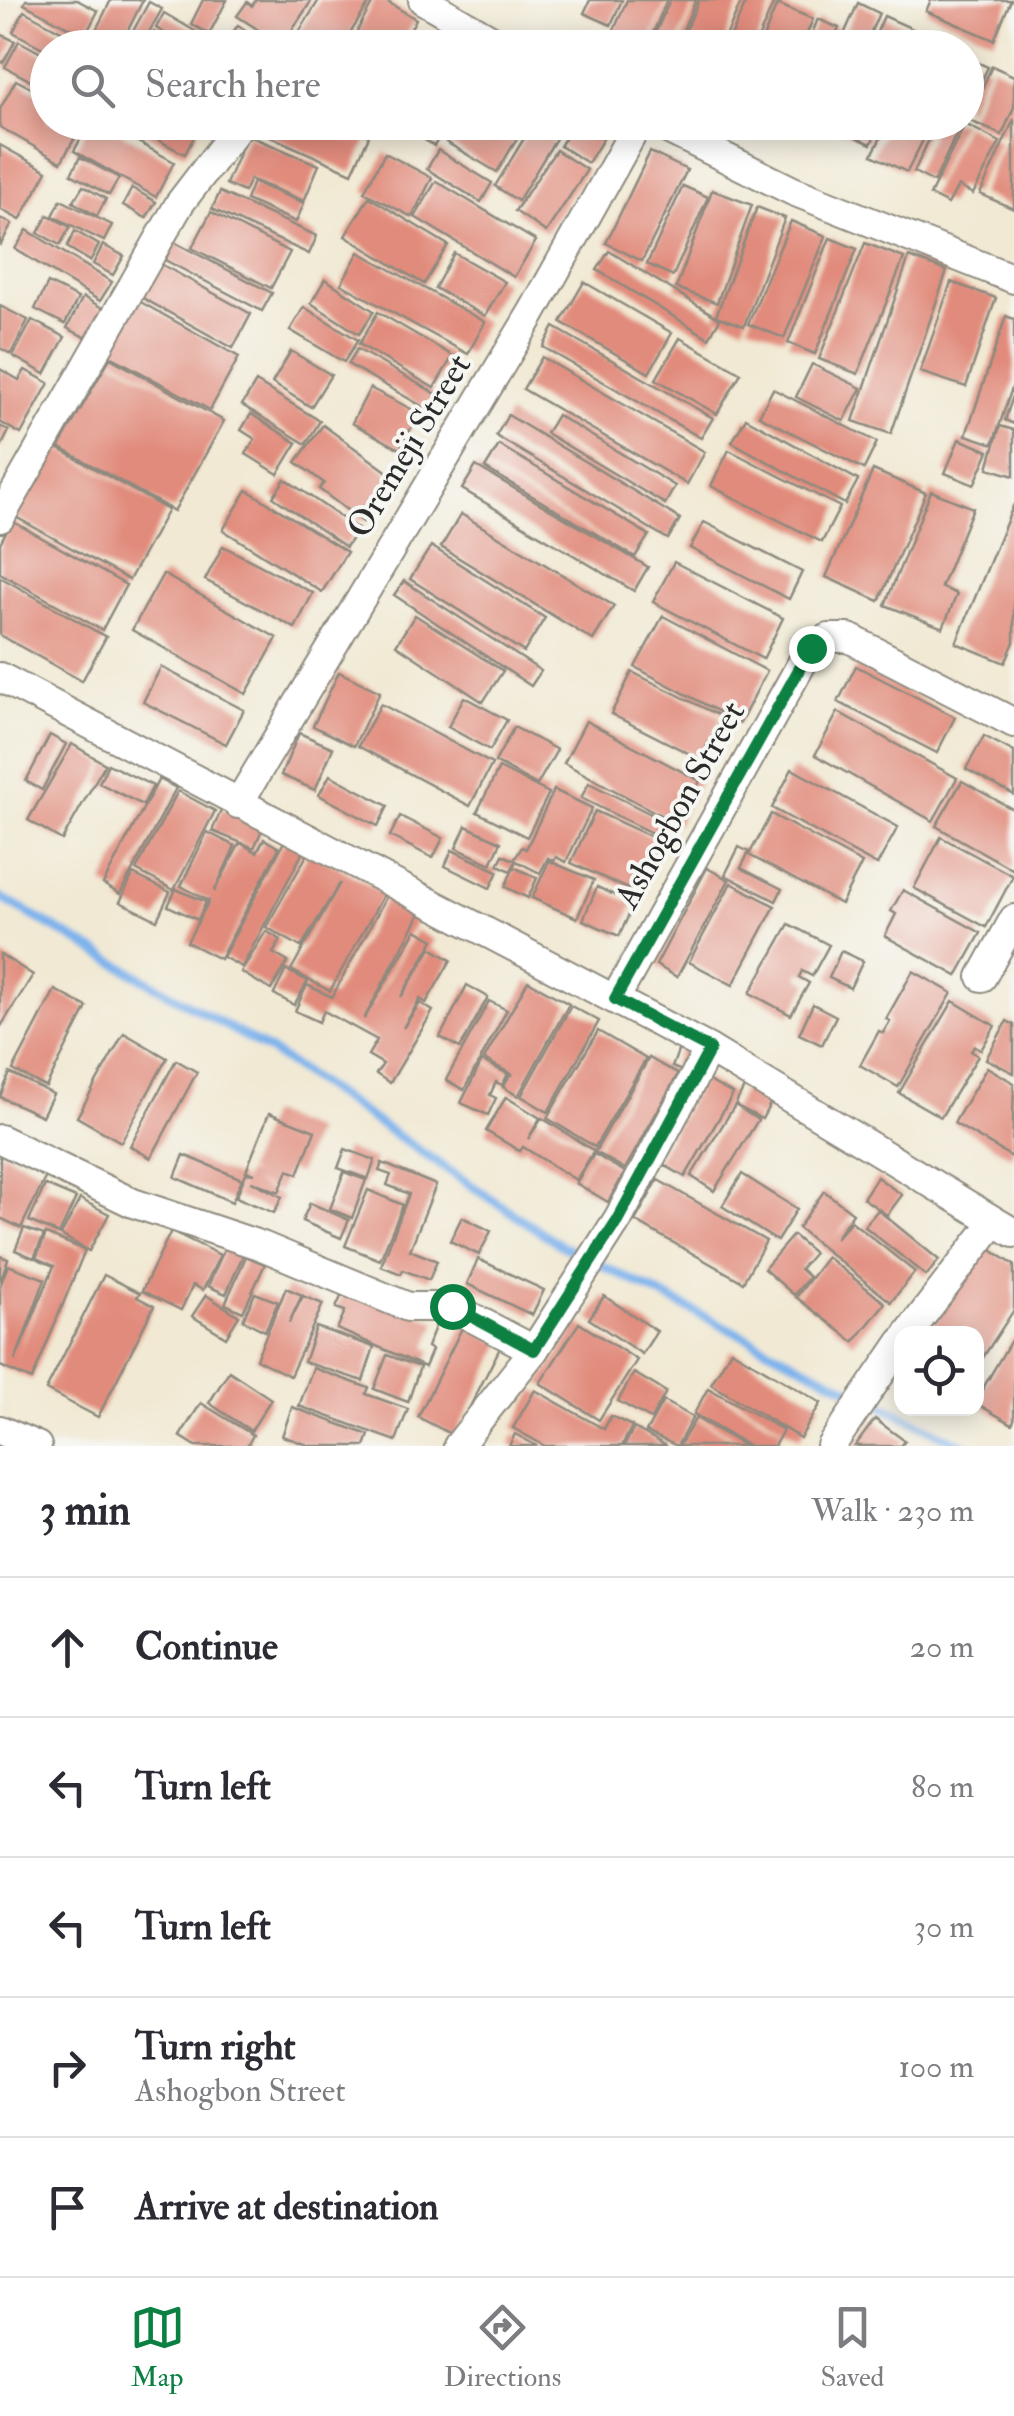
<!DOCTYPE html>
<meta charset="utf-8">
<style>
body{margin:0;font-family:"IM FELL Double Pica",serif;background:#f2f2f3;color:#2b2b33}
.controls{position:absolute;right:30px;bottom:30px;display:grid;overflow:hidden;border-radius:20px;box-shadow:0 5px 25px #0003}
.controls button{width:90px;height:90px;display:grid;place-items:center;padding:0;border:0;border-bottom:2px solid #e1e1e2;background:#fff;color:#2b2b33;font:50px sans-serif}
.stop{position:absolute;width:30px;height:30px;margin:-22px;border:8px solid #0b8043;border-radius:50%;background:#fff}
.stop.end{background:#0b8043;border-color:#fff;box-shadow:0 2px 10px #0008}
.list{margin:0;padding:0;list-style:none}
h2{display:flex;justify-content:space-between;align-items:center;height:130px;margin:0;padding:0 40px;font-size:42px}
h2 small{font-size:32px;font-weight:400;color:#7c7c81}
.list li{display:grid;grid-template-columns:65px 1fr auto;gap:30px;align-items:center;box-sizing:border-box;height:140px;padding:0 40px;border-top:2px solid #e1e1e2}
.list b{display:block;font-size:38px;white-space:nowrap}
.list p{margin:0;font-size:32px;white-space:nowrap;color:#7c7c81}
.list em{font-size:32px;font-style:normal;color:#7c7c81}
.icon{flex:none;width:55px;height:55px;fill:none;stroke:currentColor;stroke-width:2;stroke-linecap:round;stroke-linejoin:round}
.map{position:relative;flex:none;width:1014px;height:1446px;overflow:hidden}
.search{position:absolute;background:#fff;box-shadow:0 5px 25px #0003;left:30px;right:30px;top:30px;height:110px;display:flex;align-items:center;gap:25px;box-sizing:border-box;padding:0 35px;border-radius:55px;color:#7c7c81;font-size:38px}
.sheet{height:830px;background:#fff}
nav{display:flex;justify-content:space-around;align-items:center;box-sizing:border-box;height:140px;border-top:2px solid #e1e1e2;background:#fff;font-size:28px;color:#7c7c81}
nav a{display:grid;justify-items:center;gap:5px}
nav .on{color:#0b8043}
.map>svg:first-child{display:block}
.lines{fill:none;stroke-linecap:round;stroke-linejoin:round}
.stream{stroke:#7eb3ec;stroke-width:9}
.building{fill:#e18b7c}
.street-casing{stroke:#8e8a7f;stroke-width:32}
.street{stroke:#fff;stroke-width:28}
.route{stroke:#0b8043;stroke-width:12}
.labels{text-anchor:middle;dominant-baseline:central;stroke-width:8;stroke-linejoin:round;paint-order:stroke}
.street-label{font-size:35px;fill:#2b2b2b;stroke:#f6f6f2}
</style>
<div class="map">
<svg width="1014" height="1446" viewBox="0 0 1014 1446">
<rect width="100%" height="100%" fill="#f6f6f2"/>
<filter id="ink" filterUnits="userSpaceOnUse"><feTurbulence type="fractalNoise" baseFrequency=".01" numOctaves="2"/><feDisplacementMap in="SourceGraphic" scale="20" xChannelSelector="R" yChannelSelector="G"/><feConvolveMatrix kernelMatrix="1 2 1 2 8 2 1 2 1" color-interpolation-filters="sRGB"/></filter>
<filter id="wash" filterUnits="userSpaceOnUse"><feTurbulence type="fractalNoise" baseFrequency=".0048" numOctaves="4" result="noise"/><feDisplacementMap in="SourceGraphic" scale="40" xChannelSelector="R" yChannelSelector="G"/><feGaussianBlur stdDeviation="2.25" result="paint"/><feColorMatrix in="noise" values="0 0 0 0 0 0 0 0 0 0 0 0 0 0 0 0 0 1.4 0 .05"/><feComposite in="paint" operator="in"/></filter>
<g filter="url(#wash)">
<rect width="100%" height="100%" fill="#f1e9d3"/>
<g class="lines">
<polyline class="stream" points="0,897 270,1051 559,1244 964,1446"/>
</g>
<g id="blocks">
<g class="building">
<polygon points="26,0 77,0 98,11 85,36 24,4"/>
<polygon points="111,0 143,0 119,48 106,48 91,40"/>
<polygon points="203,0 227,0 209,34 191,24"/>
<polygon points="256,0 312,0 282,45 237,16 247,2 252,6"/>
<polygon points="319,0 371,0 341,48 289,48"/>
<polygon points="374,0 384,0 416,19 400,48 348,48"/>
<polygon points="590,0 622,0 611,25 584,13"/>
<polygon points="627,0 667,0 647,47 613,32"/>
<polygon points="670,0 696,0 675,48 656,48 650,45"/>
<polygon points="699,0 742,0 721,48 678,48"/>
<polygon points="747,0 775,0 754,48 726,48"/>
<polygon points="931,0 1011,0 994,40 926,11"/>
<polygon points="149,2 162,9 144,41 131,35"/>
<polygon points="858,3 879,13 864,48 838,48"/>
<polygon points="777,4 813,19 801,48 759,48"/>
<polygon points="24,11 87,45 85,48 48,48 48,51 13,32"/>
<polygon points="164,13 224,48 190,48 156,28"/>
<polygon points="884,16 922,33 915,48 870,48"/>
<polygon points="818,19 839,28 831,48 806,48"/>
<polygon points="238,25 271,48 230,48 225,44"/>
<polygon points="154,32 182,48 145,48"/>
<polygon points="933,33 962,48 926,48"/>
<polygon points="0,34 15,41 3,63 0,61"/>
<polygon points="19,41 48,57 48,90 5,67"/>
<polygon points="968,58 988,67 966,113 966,61"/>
<polygon points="992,66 1014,76 1014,107 1002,135 968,120"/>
<polygon points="16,80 48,97 48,122 84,122 61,162 0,127 0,109"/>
<polygon points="1014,119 1014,209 980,194"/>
<polygon points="90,122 102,122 174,162 156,197 74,151"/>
<polygon points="123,122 202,122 185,154"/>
<polygon points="272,122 339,122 369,136 352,173 267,135"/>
<polygon points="397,122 449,122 434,146"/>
<polygon points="457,122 527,122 497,172 446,142"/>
<polygon points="534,122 566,122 518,201 495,186"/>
<polygon points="575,122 606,122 611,126 588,163 560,146"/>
<polygon points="835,122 881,122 871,144 833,127"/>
<polygon points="889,122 932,122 907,172 872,155"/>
<polygon points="937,122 962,122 934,182 914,172"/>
<polygon points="965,124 1000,142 973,194 958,186 948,204 930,195"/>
<polygon points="247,135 319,165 304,201 250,179 244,192 226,184"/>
<polygon points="0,145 47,171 20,220 0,209"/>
<polygon points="438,150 492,183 481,202 427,169"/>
<polygon points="556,150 587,170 546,232 515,211"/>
<polygon points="650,152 687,170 642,261 606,243"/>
<polygon points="385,153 432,178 412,217 364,192"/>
<polygon points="80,157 119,178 109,195 71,174"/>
<polygon points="436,181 536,241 514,277 415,217"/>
<polygon points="253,182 304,203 296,222 246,200"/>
<polygon points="83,186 106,199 97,216 73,202"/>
<polygon points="683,186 708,197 673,276 647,264"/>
<polygon points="132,188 156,202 146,218 123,205"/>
<polygon points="712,190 752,205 717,303 676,288"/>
<polygon points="220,192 317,236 309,254 212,209"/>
<polygon points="369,197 448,245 424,284 345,236"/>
<polygon points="61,200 112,225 104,241 53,216"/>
<polygon points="757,207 785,218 744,326 716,316"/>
<polygon points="211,212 290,252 271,288 192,248"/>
<polygon points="48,215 70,227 60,245 38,233"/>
<polygon points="0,218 12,224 0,246"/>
<polygon points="791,221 826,236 784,338 748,324"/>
<polygon points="27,230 112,282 100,301 15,249"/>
<polygon points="75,231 99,245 90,261 67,247"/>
<polygon points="830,238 857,249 815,354 788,343"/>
<polygon points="174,242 272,293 262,311 165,260"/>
<polygon points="865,243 904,258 858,374 819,359"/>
<polygon points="103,245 124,256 113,275 93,264"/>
<polygon points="609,251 720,319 709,338 597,270"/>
<polygon points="359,252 485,322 468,354 341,284"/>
<polygon points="454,253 505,282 485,316 435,288"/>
<polygon points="909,257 947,271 891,434 853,421"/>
<polygon points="159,263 251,314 233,348 141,297"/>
<polygon points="325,279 374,311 359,334 311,303"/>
<polygon points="584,282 672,333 649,373 561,322"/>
<polygon points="951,282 996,298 966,387 920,372"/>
<polygon points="48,283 78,298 65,324 35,309"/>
<polygon points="83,297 106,310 91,340 67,328"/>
<polygon points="137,300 239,357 210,410 107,354"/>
<polygon points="0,306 28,320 11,354 0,348"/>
<polygon points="304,307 358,340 344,362 290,330"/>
<polygon points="378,312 453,356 434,388 359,344"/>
<polygon points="1006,316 1014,319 1014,382 993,444 966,435"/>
<polygon points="32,320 65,337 45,374 13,356"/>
<polygon points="554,327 713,418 701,438 543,347"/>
<polygon points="680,338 741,373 717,414 656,379"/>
<polygon points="357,349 438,395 429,410 348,364"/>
<polygon points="291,351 331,375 311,407 272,383"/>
<polygon points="542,357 705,452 687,484 523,389"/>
<polygon points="110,358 224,421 174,511 59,447"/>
<polygon points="812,364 861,388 844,421 796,397"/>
<polygon points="0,369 19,380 25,370 49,383 21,434 0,422"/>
<polygon points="256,382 320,421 306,444 242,405"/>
<polygon points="370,388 419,413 400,449 352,423"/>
<polygon points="773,389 877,442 864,469 759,416"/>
<polygon points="1013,396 1014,396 1014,424 1005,420"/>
<polygon points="251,414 297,443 278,474 246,454 255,439 241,430"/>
<polygon points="508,415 680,519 668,539 496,436"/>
<polygon points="557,415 675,486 665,504 546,433"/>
<polygon points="746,418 858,480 845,504 732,442"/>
<polygon points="323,425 396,478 363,522 319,489 324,483 296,462"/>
<polygon points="0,426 9,431 0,449"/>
<polygon points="1000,426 1014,430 1014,476 988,468"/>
<polygon points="959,439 989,451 974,485 945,473"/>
<polygon points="499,445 649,535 635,557 485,468"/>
<polygon points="54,446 168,510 129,580 14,516"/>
<polygon points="729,450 840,507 822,542 711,486"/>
<polygon points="476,466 648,567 634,591 462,489"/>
<polygon points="873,470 926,493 879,601 826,577"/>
<polygon points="285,479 358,529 346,547 273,497"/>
<polygon points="247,490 347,552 322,592 223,530"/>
<polygon points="931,491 973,508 941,587 957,594 943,628 885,605"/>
<polygon points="1014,504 1014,642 1005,663 956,643"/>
<polygon points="461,514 614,606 593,640 441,547"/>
<polygon points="12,521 126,585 102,630 0,573 0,543"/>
<polygon points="704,522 802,572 789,599 690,548"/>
<polygon points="223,546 313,593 295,628 205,580"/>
<polygon points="431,546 545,618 524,652 410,579"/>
<polygon points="674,562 783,618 763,659 653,602"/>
<polygon points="163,574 277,638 246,694 132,630"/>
<polygon points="0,577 106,637 82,681 0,635"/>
<polygon points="404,581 541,671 531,686 394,595"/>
<polygon points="415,615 503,671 483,702 396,645"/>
<polygon points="663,616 767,671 740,723 635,667"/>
<polygon points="856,666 955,717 937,753 838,702"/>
<polygon points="161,667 244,710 226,744 143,702"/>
<polygon points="339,672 380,692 354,746 313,726"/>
<polygon points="632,672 722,717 700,759 611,714"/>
<polygon points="464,697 507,720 490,750 448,727"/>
<polygon points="381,704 492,764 470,806 358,746"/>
<polygon points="838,712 957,778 933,821 815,755"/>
<polygon points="586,721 700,781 677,824 564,763"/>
<polygon points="514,727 557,750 537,785 495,762"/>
<polygon points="299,733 333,748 315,790 281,775"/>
<polygon points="50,735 66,744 42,790 26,781"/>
<polygon points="984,736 1014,752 1014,795 966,769"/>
<polygon points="72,744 105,764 62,840 28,820"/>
<polygon points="108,764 153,786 143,805 99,783"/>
<polygon points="499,768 549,793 527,837 477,812"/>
<polygon points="792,769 898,827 877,865 772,808"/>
<polygon points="330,775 388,806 378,826 319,795"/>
<polygon points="159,779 176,788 120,894 103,884"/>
<polygon points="962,781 1014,810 1014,870 936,826"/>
<polygon points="589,783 669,823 662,838 581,798"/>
<polygon points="554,790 592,808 566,862 556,857 554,861 548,858 540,873 516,861 511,871 498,865 503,855 514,860 522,847 526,849"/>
<polygon points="178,791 215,811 174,890 136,870"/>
<polygon points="222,808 264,825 254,848 212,831"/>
<polygon points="595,811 659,840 635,892 571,863"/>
<polygon points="771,814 862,863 841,904 749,855"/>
<polygon points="400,816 443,838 433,858 390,836"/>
<polygon points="466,826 501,842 491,864 456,848"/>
<polygon points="207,832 235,846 214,892 240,843 257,852 264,839 279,848 220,959 187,942 209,901 181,886"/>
<polygon points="941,837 1013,876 986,927 914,888"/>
<polygon points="285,840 304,850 242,967 223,957"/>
<polygon points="739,847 749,852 741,868 782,889 776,901 725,875"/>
<polygon points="310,850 384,894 330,991 291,970 340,883 301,947 266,927"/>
<polygon points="452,850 498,871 490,888 445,866"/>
<polygon points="549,861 594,880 577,918 532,898"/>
<polygon points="514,867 537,878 528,898 505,887"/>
<polygon points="707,868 729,880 677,977 656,965"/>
<polygon points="133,874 170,892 157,920 120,902"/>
<polygon points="731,883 775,906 733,985 689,962"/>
<polygon points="597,887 634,904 619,936 583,920"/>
<polygon points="176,889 206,902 198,920 168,906"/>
<polygon points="903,890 981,933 957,976 885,936 896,914 891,911"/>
<polygon points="389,892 422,910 364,1019 416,930 434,940 401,997 431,948 451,960 426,1003 420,999 403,1028 420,1003 433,1011 390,1083 376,1074 383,1064 368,1055 377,1040 324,1011 319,1022 295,1011 307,985 332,997"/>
<polygon points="789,924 829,945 812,976 802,971 799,977 809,983 791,1015 750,993"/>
<polygon points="266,931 281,940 273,953 288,962 271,990 241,972"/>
<polygon points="841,951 863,961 850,988 829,978"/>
<polygon points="0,954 33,975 0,1028"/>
<polygon points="286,970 308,981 294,1005 274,994"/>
<polygon points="913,971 952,993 898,1087 860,1065 879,1031 883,1033 890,1021 886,1019"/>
<polygon points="528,981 569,1004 518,1096 503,1087 510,1075 513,1075 484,1059"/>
<polygon points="467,985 488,997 460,1048 440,1037"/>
<polygon points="55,990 87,1007 46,1087 13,1070"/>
<polygon points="489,1001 507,1010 464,1090 446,1080"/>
<polygon points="953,1001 995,1026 981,1050 975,1046 971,1051 978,1056 941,1117 899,1093"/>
<polygon points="813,1004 836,1016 822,1045 799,1034"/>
<polygon points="571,1006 599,1021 548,1112 521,1096"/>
<polygon points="1007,1021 1014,1025 1014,1073 986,1059"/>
<polygon points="598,1031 646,1059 595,1147 547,1118"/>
<polygon points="124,1033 167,1058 121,1142 77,1117"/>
<polygon points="680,1046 695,1052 687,1073 672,1067"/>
<polygon points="649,1058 678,1074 625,1169 595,1152"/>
<polygon points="176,1060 197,1072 151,1158 130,1146"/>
<polygon points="482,1061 508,1074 502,1085 496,1082 490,1095 496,1098 488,1115 461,1103"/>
<polygon points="987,1067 1014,1083 1012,1157 954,1123"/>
<polygon points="10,1073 53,1094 42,1116 0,1097"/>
<polygon points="703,1078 733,1094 685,1177 656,1160"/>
<polygon points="746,1084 773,1098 762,1119 735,1105"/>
<polygon points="506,1097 540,1118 528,1139 542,1118 594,1151 576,1180 523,1147 520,1151 486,1131"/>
<polygon points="735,1105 758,1120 714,1191 691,1176"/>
<polygon points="269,1113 315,1131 298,1174 288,1170 279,1192 251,1181 282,1197 274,1213 236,1197 246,1173 255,1174 246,1171"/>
<polygon points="345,1149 375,1160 368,1179 338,1168"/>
<polygon points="0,1151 47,1174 21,1228 0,1218"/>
<polygon points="594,1154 625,1172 608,1202 576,1183"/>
<polygon points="184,1155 242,1179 232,1202 175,1177"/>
<polygon points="382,1163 436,1185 410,1250 437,1261 429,1280 403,1270 401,1274 381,1266 409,1194 387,1185 391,1175 379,1171"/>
<polygon points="344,1172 366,1180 352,1218 330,1209"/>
<polygon points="742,1174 797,1209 777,1241 722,1206"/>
<polygon points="877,1177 902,1195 887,1215 863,1198"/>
<polygon points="658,1180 766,1241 743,1282 635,1221"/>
<polygon points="45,1185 76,1198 59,1234 29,1221"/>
<polygon points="368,1190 403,1205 380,1260 345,1246"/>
<polygon points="824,1191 853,1213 835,1239 851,1221 915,1272 891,1302 798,1228"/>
<polygon points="80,1199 109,1214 89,1251 61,1235"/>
<polygon points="310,1203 349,1220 341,1238 302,1221"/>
<polygon points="878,1210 939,1260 926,1276 864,1226"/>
<polygon points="462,1217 491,1231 479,1255 450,1241"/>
<polygon points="24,1228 44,1235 34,1258 15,1250"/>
<polygon points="171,1231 220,1255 203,1290 193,1285 181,1310 142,1291"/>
<polygon points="46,1234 85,1250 32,1380 0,1366 0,1286 8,1265 45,1279 15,1361 54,1266 36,1258"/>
<polygon points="793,1235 814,1253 800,1269 809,1277 794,1295 764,1269"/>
<polygon points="230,1236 248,1244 226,1294 208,1286"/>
<polygon points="984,1245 1014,1265 1014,1310 976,1368 976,1334 927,1334"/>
<polygon points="0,1256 8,1259 1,1281 0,1281"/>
<polygon points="246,1256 265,1264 243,1312 225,1304"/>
<polygon points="827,1257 885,1303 854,1342 796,1297"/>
<polygon points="478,1259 544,1290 532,1315 467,1284"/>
<polygon points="104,1275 140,1293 137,1297 154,1306 98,1417 46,1390"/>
<polygon points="347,1283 437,1322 427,1347 432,1350 425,1367 337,1329 345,1311 336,1308"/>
<polygon points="286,1288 302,1295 289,1323 303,1296 323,1304 290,1376 256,1359"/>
<polygon points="255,1293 278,1302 265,1331 243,1320"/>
<polygon points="206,1295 239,1316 226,1337 192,1316"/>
<polygon points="604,1296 657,1331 642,1354 589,1319"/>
<polygon points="579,1323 637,1360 599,1420 540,1383"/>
<polygon points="464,1324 502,1344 455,1436 418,1417"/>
<polygon points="316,1327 374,1347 363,1381 304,1362"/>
<polygon points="1014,1335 1014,1420 1012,1424 976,1403 976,1400"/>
<polygon points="731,1350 821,1403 800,1438 711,1384"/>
<polygon points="387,1355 420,1367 408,1402 374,1389"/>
<polygon points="313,1368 369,1388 366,1394 408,1409 396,1441 299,1406"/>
<polygon points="229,1371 271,1399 251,1431 209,1403"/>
<polygon points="634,1373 666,1392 651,1419 618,1401"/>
<polygon points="708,1388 783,1430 774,1446 749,1446 694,1414"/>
<polygon points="535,1390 604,1429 611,1416 632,1426 622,1446 545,1446 513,1428"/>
<polygon points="663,1401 693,1417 677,1446 646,1432"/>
<polygon points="201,1403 253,1435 247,1446 196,1446 180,1436"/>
<polygon points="292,1407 369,1435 365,1446 311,1446 282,1436"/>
<polygon points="696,1418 745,1446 679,1446"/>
<polygon points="875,1419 905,1441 901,1446 855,1446"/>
<polygon points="634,1428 667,1446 624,1446"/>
<polygon points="515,1434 537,1446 509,1446"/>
</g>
</g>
</g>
<g filter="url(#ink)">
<use href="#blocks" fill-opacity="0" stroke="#8e8a7f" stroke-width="2.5"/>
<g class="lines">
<g class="street-casing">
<g id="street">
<polyline points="423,0 506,48"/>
<polyline points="653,122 793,191 1014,279"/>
<polyline points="0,518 180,203 242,122"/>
<polyline points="0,677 709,1049 1014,1233"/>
<polyline points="238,804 532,313 639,122"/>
<polyline points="982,977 1014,919"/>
<polyline points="615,999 811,647 829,638 849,638 1014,723"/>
<polyline points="0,1139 133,1203 262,1246 408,1307 452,1307 534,1350"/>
<polyline points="908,1334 994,1222"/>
<polyline points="0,1430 37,1446"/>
<polyline points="458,1446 534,1350 618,1219 709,1049"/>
<polyline points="831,1446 902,1342"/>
</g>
</g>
<use href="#street" class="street"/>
</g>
</g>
<g class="lines" filter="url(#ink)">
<polyline class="route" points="452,1306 534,1350 618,1219 710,1049 615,999 811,648"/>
</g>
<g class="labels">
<g class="street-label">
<text transform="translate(409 446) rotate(-59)">Oremeji Street</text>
<text transform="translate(680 805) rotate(-61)">Ashogbon Street</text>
</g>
</g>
</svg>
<div class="controls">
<button><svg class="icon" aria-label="locate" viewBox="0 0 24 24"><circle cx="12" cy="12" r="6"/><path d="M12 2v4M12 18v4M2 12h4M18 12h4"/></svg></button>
</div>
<div class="stop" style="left:452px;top:1306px"></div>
<div class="stop end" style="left:811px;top:648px"></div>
<div class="search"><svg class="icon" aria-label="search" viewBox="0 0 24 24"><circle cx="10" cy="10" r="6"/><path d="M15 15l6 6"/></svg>Search here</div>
</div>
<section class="sheet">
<h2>3 min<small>Walk · 230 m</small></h2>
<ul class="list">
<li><svg class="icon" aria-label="ahead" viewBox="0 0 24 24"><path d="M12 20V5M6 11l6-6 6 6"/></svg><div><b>Continue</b></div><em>20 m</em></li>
<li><svg class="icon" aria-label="left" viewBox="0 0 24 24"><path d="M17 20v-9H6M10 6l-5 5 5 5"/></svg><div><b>Turn left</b></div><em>80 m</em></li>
<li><svg class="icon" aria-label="left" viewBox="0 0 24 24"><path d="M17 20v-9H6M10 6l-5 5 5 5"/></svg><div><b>Turn left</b></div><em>30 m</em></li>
<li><svg class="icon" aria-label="right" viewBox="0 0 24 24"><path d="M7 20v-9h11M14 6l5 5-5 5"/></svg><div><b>Turn right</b><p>Ashogbon Street</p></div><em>100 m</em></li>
<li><svg class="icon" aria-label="arrive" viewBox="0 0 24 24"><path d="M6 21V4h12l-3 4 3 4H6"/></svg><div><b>Arrive at destination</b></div></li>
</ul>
</section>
<nav>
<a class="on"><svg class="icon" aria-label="map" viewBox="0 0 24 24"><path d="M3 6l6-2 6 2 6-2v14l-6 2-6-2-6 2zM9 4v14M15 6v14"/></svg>Map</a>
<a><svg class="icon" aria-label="directions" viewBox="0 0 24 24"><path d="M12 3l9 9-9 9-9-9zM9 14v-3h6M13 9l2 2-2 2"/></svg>Directions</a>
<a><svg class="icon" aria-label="saved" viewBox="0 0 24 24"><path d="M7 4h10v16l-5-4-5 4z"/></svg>Saved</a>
</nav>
